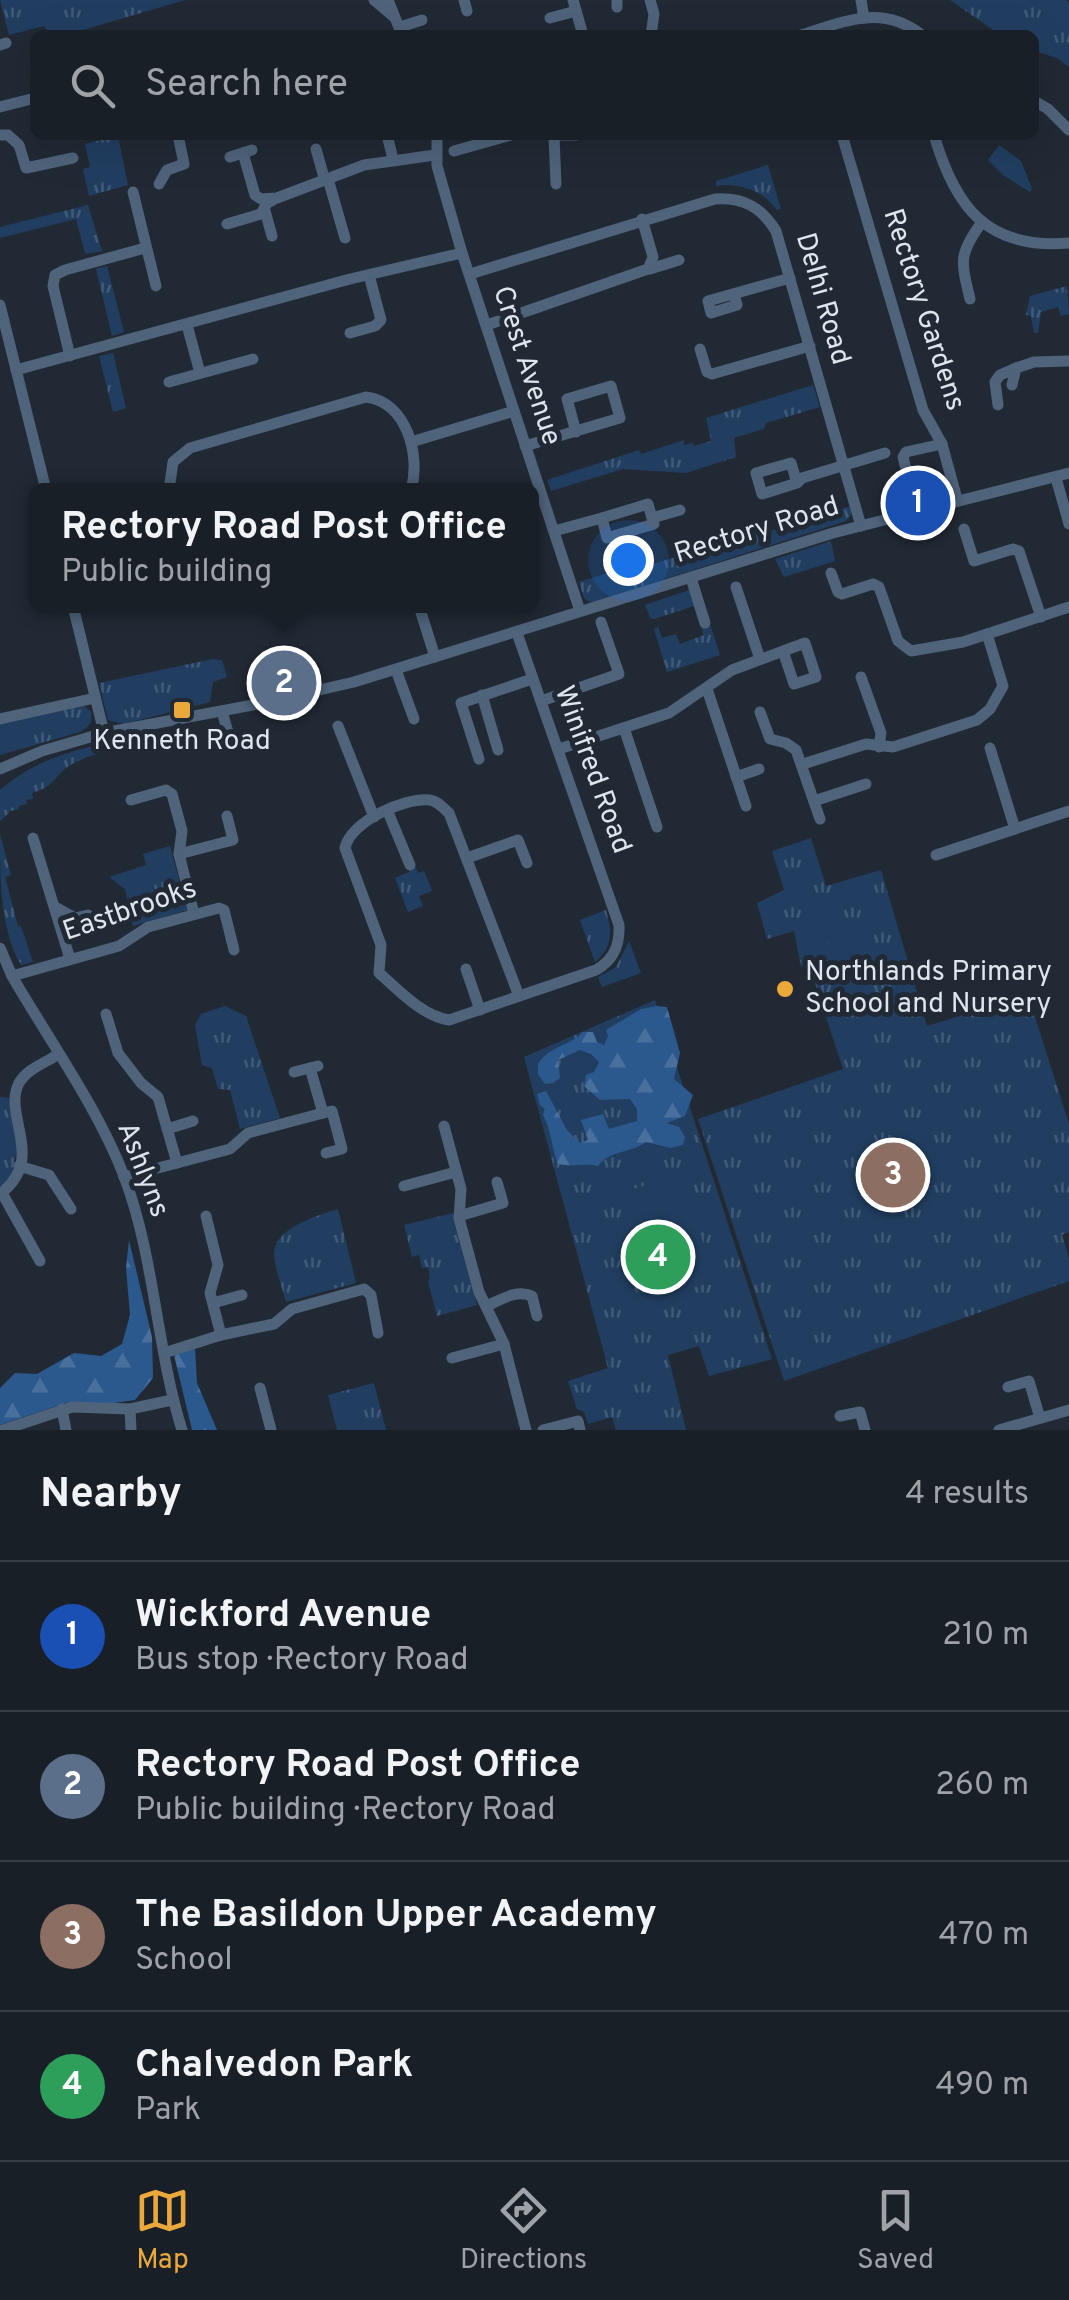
<!DOCTYPE html>
<meta charset="utf-8">
<style>
body{margin:0;font-family:Overpass,sans-serif;background:#22272f;color:#f1f3f6}
.you{position:absolute;left:628px;top:560px;width:35px;height:35px;margin:-25px;border:8px solid #fff;border-radius:50%;background:#1a73e8;box-shadow:0 0 0 15px #1a73e833}
.badge{display:grid;place-items:center;width:65px;height:65px;border-radius:50%;background:#eca93b;color:#fff;font-size:32px;font-weight:700}
.pin{position:absolute;translate:-50% -50%;border:5px solid #fff;box-shadow:0 2px 10px #0006}
.popup{position:absolute;left:29px;top:483px;width:510px;height:130px;box-sizing:border-box;display:grid;place-content:center;border-radius:15px;background:#191f27;filter:drop-shadow(0 2px 8px #0005);font-size:32px;white-space:nowrap;color:#9fa2a7}
.popup b{font-size:38px;color:#f1f3f6}
.popup::after{content:'';position:absolute;left:50%;top:100%;margin-left:-20px;border:20px solid transparent;border-top-color:#191f27}
.list{margin:0;padding:0;list-style:none}
h2{display:flex;justify-content:space-between;align-items:center;height:130px;margin:0;padding:0 40px;font-size:42px}
h2 small{font-size:32px;font-weight:400;color:#9fa2a7}
.list li{display:grid;grid-template-columns:65px 1fr auto;gap:30px;align-items:center;box-sizing:border-box;height:150px;padding:0 40px;border-top:2px solid #373d44}
.list b{display:block;font-size:38px;white-space:nowrap}
.list p{margin:0;font-size:32px;white-space:nowrap;color:#9fa2a7}
.list em{font-size:32px;font-style:normal;color:#9fa2a7}
.icon{flex:none;width:55px;height:55px;fill:none;stroke:currentColor;stroke-width:2;stroke-linecap:round;stroke-linejoin:round}
.map{position:relative;flex:none;width:1069px;height:1430px;overflow:hidden}
.search{position:absolute;background:#191f27;box-shadow:0 10px 40px #0002;left:30px;right:30px;top:30px;height:110px;display:flex;align-items:center;gap:25px;box-sizing:border-box;padding:0 35px;border-radius:15px;color:#9fa2a7;font-size:38px}
.sheet{height:730px;background:#191f27}
nav{display:flex;justify-content:space-around;align-items:center;box-sizing:border-box;height:140px;border-top:2px solid #373d44;background:#191f27;font-size:28px;color:#9fa2a7}
nav a{display:grid;justify-items:center;gap:5px}
nav .on{color:#eca93b}
.map>svg:first-child{display:block}
.grass{fill:url(#grass-tufts)}
.forest{fill:url(#forest-firs)}
.garden{fill:#213e61}
.lines{fill:none;stroke-linecap:round;stroke-linejoin:round}
.minor{stroke:#4f637b;stroke-width:11}
.poi-dot{fill:#eca93b;stroke:#212934;stroke-width:4}
.labels{text-anchor:middle;dominant-baseline:central;stroke-width:10;stroke-linejoin:round;paint-order:stroke}
.street-label{font-size:28px;fill:#dfe5ec;stroke:#212934}
.poi-label{font-size:28px;fill:#dfe5ec;stroke:#212934}
</style>
<div class="map">
<svg width="1069" height="1430" viewBox="0 0 1069 1430">
<defs>
<pattern id="grass-tufts" width="24" height="20" patternUnits="userSpaceOnUse" patternTransform="scale(2.5)"><rect width="24" height="20" fill="#213e61"/><path d="M3 7l-1-3M5 7V3M7 7l1-3M15 17l-1-3M17 17v-4M19 17l1-3" fill="none" stroke="#415a78"/></pattern>
<pattern id="forest-firs" width="22" height="20" patternUnits="userSpaceOnUse" patternTransform="scale(2.5)"><rect width="22" height="20" fill="#2b588d"/><path d="M5 1l3.5 6h-7zM16 11l3.5 6h-7z" fill="#49709d"/></pattern>
</defs>
<rect width="100%" height="100%" fill="#212934"/>
<g class="grass">
<polygon points="0,0 185,0 66,35 50,35 44,26 9,35"/>
<polygon points="950,0 1066,0 1069,2 1069,67 1057,58 1034,51 1034,35 1000,35"/>
<polygon points="118,136 128,185 89,196 83,169 90,167 85,144"/>
<polygon points="999,145 1021,161 1032,189 1030,192 1003,175 988,160"/>
<path d="M768,165L781,209L777,210C764,191 739,182 716,186V181Z"/>
<polygon points="88,205 102,251 85,254 76,219 0,238 0,227"/>
<polygon points="107,266 124,332 112,336 96,269"/>
<polygon points="1067,286 1069,314 1061,316 1058,307 1041,312 1038,333 1034,333 1031,316 1026,315 1030,296"/>
<polygon points="113,353 126,408 113,412 99,356"/>
<polygon points="813,385 820,407 766,423 764,429 734,438 736,457 686,473 623,469 551,491 547,480 639,450 641,454 684,440 684,445 692,443 694,446 711,441 706,418"/>
<polygon points="851,506 851,515 846,521 591,603 584,598 579,582 611,572 613,576 682,555 688,546 767,525 770,531"/>
<polygon points="831,541 835,561 784,577 775,559"/>
<polygon points="698,587 720,655 667,672 654,629 658,627 662,638 676,634 680,644 704,635 694,606 654,619 650,618 645,605"/>
<polygon points="213,659 222,660 227,677 213,682 210,702 124,724 108,720 99,683"/>
<path d="M84,706L91,712C93,723 89,726 80,732L0,755V724Z"/>
<path d="M131,737L138,743C118,749 95,753 76,762C54,772 58,786 32,793L33,799L26,800L27,804L19,806V809L11,811L0,821V790C41,755 81,749 131,737Z"/>
<path d="M0,834L11,875L5,877L18,926H21L33,962L21,965C0,929 0,878 0,834Z"/>
<polygon points="811,838 826,886 881,870 927,1026 1028,995 1069,1124 1069,1232 1062,1235 1069,1258 1069,1281 784,1381 698,1119 843,1069 809,965 801,967 794,931 767,939 757,903 784,890 772,851"/>
<polygon points="170,846 187,910 133,926 125,889 109,877 146,865 143,854"/>
<polygon points="415,866 418,873 424,871 432,891 419,896 423,906 408,912 395,878 409,872 410,868"/>
<path d="M606,910C612,932 613,947 595,962L580,920Z"/>
<polygon points="629,941 641,973 602,987 598,977 616,967"/>
<polygon points="655,1000 772,1359 709,1376 699,1346 668,1355 686,1430 616,1430 612,1417 588,1424 584,1412 577,1409 568,1381 608,1368 524,1057"/>
<polygon points="225,1006 246,1016 280,1118 240,1129 230,1090 218,1089 212,1068 202,1065 195,1025 201,1014"/>
<polygon points="0,1097 12,1098 18,1141 11,1182 0,1187"/>
<path d="M338,1209L356,1283L286,1302C282,1287 275,1269 274,1254C274,1228 318,1215 338,1209Z"/>
<polygon points="453,1213 477,1305 437,1316 428,1282 430,1278 428,1267 422,1268 419,1255 412,1257 404,1225"/>
<polygon points="374,1383 386,1430 337,1430 328,1395"/>
</g>
<g class="forest">
<path d="M657,1006L667,1007L680,1053L674,1079L693,1095L685,1116L667,1123L679,1127L685,1137L683,1145L671,1148L646,1142C631,1153 610,1150 598,1166C585,1163 572,1167 558,1164C551,1147 552,1131 543,1115L545,1109L540,1105L537,1094L546,1091L567,1130L580,1143L588,1140L581,1120L603,1114L609,1129L637,1121V1109L630,1099L600,1100L584,1086L586,1075L594,1072L599,1062L591,1054L580,1050L558,1060L560,1078L553,1083L545,1084L538,1074V1064C550,1045 569,1047 583,1032H593L597,1042L604,1045L608,1036L606,1030L641,1009Z"/>
<polygon points="129,1240 152,1337 153,1378 135,1400 107,1404 69,1402 0,1425 0,1388 15,1373 37,1374 74,1353 101,1356 122,1344 130,1315 126,1268"/>
<polygon points="195,1348 197,1383 217,1430 192,1430 174,1355"/>
</g>
<g class="garden">
<polygon points="825,893 841,938 816,946 801,902"/>
<polygon points="684,1174 714,1282 656,1298 623,1192"/>
</g>
<g class="lines">
<g class="minor">
<polyline points="374,0 393,16"/>
<polyline points="388,0 402,35"/>
<polyline points="464,0 467,11"/>
<polyline points="573,0 583,35"/>
<polyline points="617,0 617,7"/>
<polyline points="650,0 654,14 651,35"/>
<polyline points="861,0 864,18"/>
<polyline points="550,18 576,11"/>
<polyline points="400,27 422,20"/>
<path d="M801,35C845,21 882,4 922,35"/>
<polyline points="0,45 6,43"/>
<polyline points="1034,101 1048,109 1069,130"/>
<polyline points="0,107 35,98"/>
<polyline points="0,135 8,135 19,145 26,168 73,158"/>
<polyline points="387,135 393,159"/>
<polyline points="437,135 437,166 462,253 580,611"/>
<polyline points="550,135 576,135"/>
<polyline points="842,135 923,410 942,444 957,499"/>
<path d="M934,135C955,207 987,250 1069,243"/>
<polyline points="554,136 556,184"/>
<polyline points="316,149 325,181"/>
<polyline points="454,151 511,135"/>
<polyline points="243,153 255,195 261,199 277,198 364,165 435,155"/>
<polyline points="230,157 252,150"/>
<polyline points="328,179 345,238"/>
<polyline points="159,184 167,170 184,164 178,135"/>
<polyline points="133,192 156,286"/>
<polyline points="265,211 272,236"/>
<polyline points="227,224 261,214 267,203 273,200"/>
<polyline points="650,269 679,260"/>
<path d="M470,274L715,199C743,197 761,207 776,231L861,526"/>
<polyline points="734,294 737,305 711,313 708,301 790,278"/>
<path d="M970,299C961,261 958,255 982,222"/>
<polyline points="0,305 46,490"/>
<polyline points="187,325 200,373"/>
<polyline points="487,325 648,269 653,257 642,219"/>
<polyline points="350,333 375,326 381,320 369,275"/>
<polyline points="700,349 707,372 712,374 810,346"/>
<polyline points="70,356 53,286 55,275 65,270 145,248"/>
<polyline points="16,370 350,279 462,253"/>
<polyline points="169,382 253,359"/>
<polyline points="1012,385 1016,368 1034,362 1069,361"/>
<polyline points="998,405 995,382 1000,375 1016,368"/>
<polyline points="411,442 514,411"/>
<polyline points="525,446 620,418 611,386 567,399 576,432"/>
<polyline points="906,469 903,457 906,452 942,444"/>
<polyline points="1056,478 1069,524"/>
<polyline points="797,483 791,463 756,473 762,494 797,483 802,478 885,453"/>
<path d="M169,490L173,462L190,448L366,397C407,402 421,456 411,490"/>
<polyline points="652,518 648,504 602,518 607,538 654,524 652,518 680,510"/>
<polyline points="964,529 974,561 1013,549 1019,551 1041,617"/>
<polyline points="554,531 602,518"/>
<polyline points="831,573 838,592 842,594 873,584 879,587 898,641 911,651 963,642 1069,607"/>
<polyline points="691,578 705,623"/>
<polyline points="736,587 760,659"/>
<polyline points="73,606 104,733"/>
<polyline points="419,606 435,657"/>
<path d="M517,633L619,925C620,945 614,960 596,970L449,1020C422,1016 399,990 379,973L381,945L345,848C350,822 404,797 430,800C438,801 443,808 449,813L519,996"/>
<polyline points="396,670 414,719"/>
<polyline points="861,677 881,733 879,747"/>
<polyline points="707,689 746,806"/>
<polyline points="482,695 498,750"/>
<polyline points="541,701 619,674 601,622"/>
<polyline points="222,711 232,747"/>
<polyline points="760,712 770,739 786,743 796,750 820,819"/>
<polyline points="0,719 95,698"/>
<polyline points="338,726 374,817"/>
<polyline points="624,728 657,827"/>
<polyline points="990,748 1015,829"/>
<polyline points="559,749 669,713 732,670 805,643 816,677 794,684 783,651"/>
<polyline points="479,759 461,703 532,679"/>
<polyline points="803,764 866,744 893,747 977,720 990,709 1003,686 987,634"/>
<polyline points="0,769 42,751 104,733 258,704 354,682 833,533 1069,473"/>
<polyline points="736,777 759,769"/>
<polyline points="131,800 166,790 172,794 182,831 179,854 194,914"/>
<polyline points="814,801 866,784"/>
<polyline points="388,812 410,865"/>
<polyline points="33,838 70,959"/>
<polyline points="179,854 233,840 227,816"/>
<polyline points="936,855 1069,811"/>
<polyline points="467,858 518,840 527,863"/>
<polyline points="57,908 75,918 88,915"/>
<path d="M0,948L12,976C49,1040 98,1108 124,1176C155,1258 156,1347 182,1430"/>
<polyline points="466,969 480,1010"/>
<polyline points="12,976 119,946 148,927 219,908 224,910 234,950"/>
<polyline points="106,1014 118,1053 141,1083 158,1097 177,1163"/>
<polyline points="310,1068 323,1113"/>
<polyline points="294,1072 318,1066"/>
<polyline points="323,1113 332,1111 342,1149 326,1153"/>
<polyline points="444,1126 461,1189 459,1218 479,1292 504,1344 526,1430"/>
<polyline points="167,1129 193,1121"/>
<polyline points="19,1166 49,1175 71,1209"/>
<polyline points="124,1177 230,1149 248,1133 323,1113"/>
<polyline points="404,1186 456,1172"/>
<polyline points="2,1193 40,1261"/>
<path d="M0,1194C47,1159 2,1115 19,1083C27,1069 45,1063 57,1055"/>
<polyline points="206,1216 218,1265 210,1293 221,1335"/>
<polyline points="459,1216 503,1203 497,1182"/>
<polyline points="213,1303 242,1295"/>
<path d="M486,1306C501,1300 516,1289 532,1296L537,1316"/>
<polyline points="164,1353 221,1335 274,1324 292,1309 364,1289 371,1295 378,1333"/>
<polyline points="452,1358 504,1344"/>
<polyline points="1008,1387 1029,1381 1040,1418"/>
<polyline points="260,1388 271,1430"/>
<polyline points="62,1409 66,1430"/>
<polyline points="130,1409 131,1430"/>
<polyline points="840,1416 860,1412 865,1430"/>
<polyline points="3,1430 72,1407 130,1409 172,1400"/>
<polyline points="543,1430 578,1421 580,1430"/>
<polyline points="999,1430 1069,1410"/>
</g>
</g>
<g class="poi-dot">
<rect x="172" y="700" width="20" height="20" rx="5"/>
<circle cx="785" cy="989" r="10"/>
</g>
<g class="labels">
<g class="street-label">
<text transform="translate(822 299) rotate(74)">Delhi Road</text>
<text transform="translate(923 310) rotate(72)">Rectory Gardens</text>
<text transform="translate(526 366) rotate(72)">Crest Avenue</text>
<text transform="translate(757 531) rotate(-17)">Rectory Road</text>
<text transform="translate(592 770) rotate(70)">Winifred Road</text>
<text transform="translate(130 911) rotate(-19)">Eastbrooks</text>
<text transform="translate(142 1170) rotate(69)">Ashlyns</text>
</g>
<g class="poi-label">
<text x="182" y="742">Kenneth Road</text>
<text x="805" y="973" text-anchor="start">Northlands Primary<tspan x="805" dy="32">School and Nursery</tspan></text>
</g>
</g>
</svg>
<div class="you"></div>
<div class="pin badge" style="left:918px;top:503px;background:#1a4fb4">1</div>
<div class="pin badge" style="left:284px;top:683px;background:#5c6f8a">2</div>
<div class="popup"><b>Rectory Road Post Office</b>Public building</div>
<div class="pin badge" style="left:893px;top:1175px;background:#8d6e63">3</div>
<div class="pin badge" style="left:658px;top:1257px;background:#2e9e5b">4</div>
<div class="search"><svg class="icon" aria-label="search" viewBox="0 0 24 24"><circle cx="10" cy="10" r="6"/><path d="M15 15l6 6"/></svg>Search here</div>
</div>
<section class="sheet">
<h2>Nearby<small>4 results</small></h2>
<ul class="list">
<li><span class="badge" style="background:#1a4fb4">1</span><div><b>Wickford Avenue</b><p>Bus stop · Rectory Road</p></div><em>210 m</em></li>
<li><span class="badge" style="background:#5c6f8a">2</span><div><b>Rectory Road Post Office</b><p>Public building · Rectory Road</p></div><em>260 m</em></li>
<li><span class="badge" style="background:#8d6e63">3</span><div><b>The Basildon Upper Academy</b><p>School</p></div><em>470 m</em></li>
<li><span class="badge" style="background:#2e9e5b">4</span><div><b>Chalvedon Park</b><p>Park</p></div><em>490 m</em></li>
</ul>
</section>
<nav>
<a class="on"><svg class="icon" aria-label="map" viewBox="0 0 24 24"><path d="M3 6l6-2 6 2 6-2v14l-6 2-6-2-6 2zM9 4v14M15 6v14"/></svg>Map</a>
<a><svg class="icon" aria-label="directions" viewBox="0 0 24 24"><path d="M12 3l9 9-9 9-9-9zM9 14v-3h6M13 9l2 2-2 2"/></svg>Directions</a>
<a><svg class="icon" aria-label="saved" viewBox="0 0 24 24"><path d="M7 4h10v16l-5-4-5 4z"/></svg>Saved</a>
</nav>
